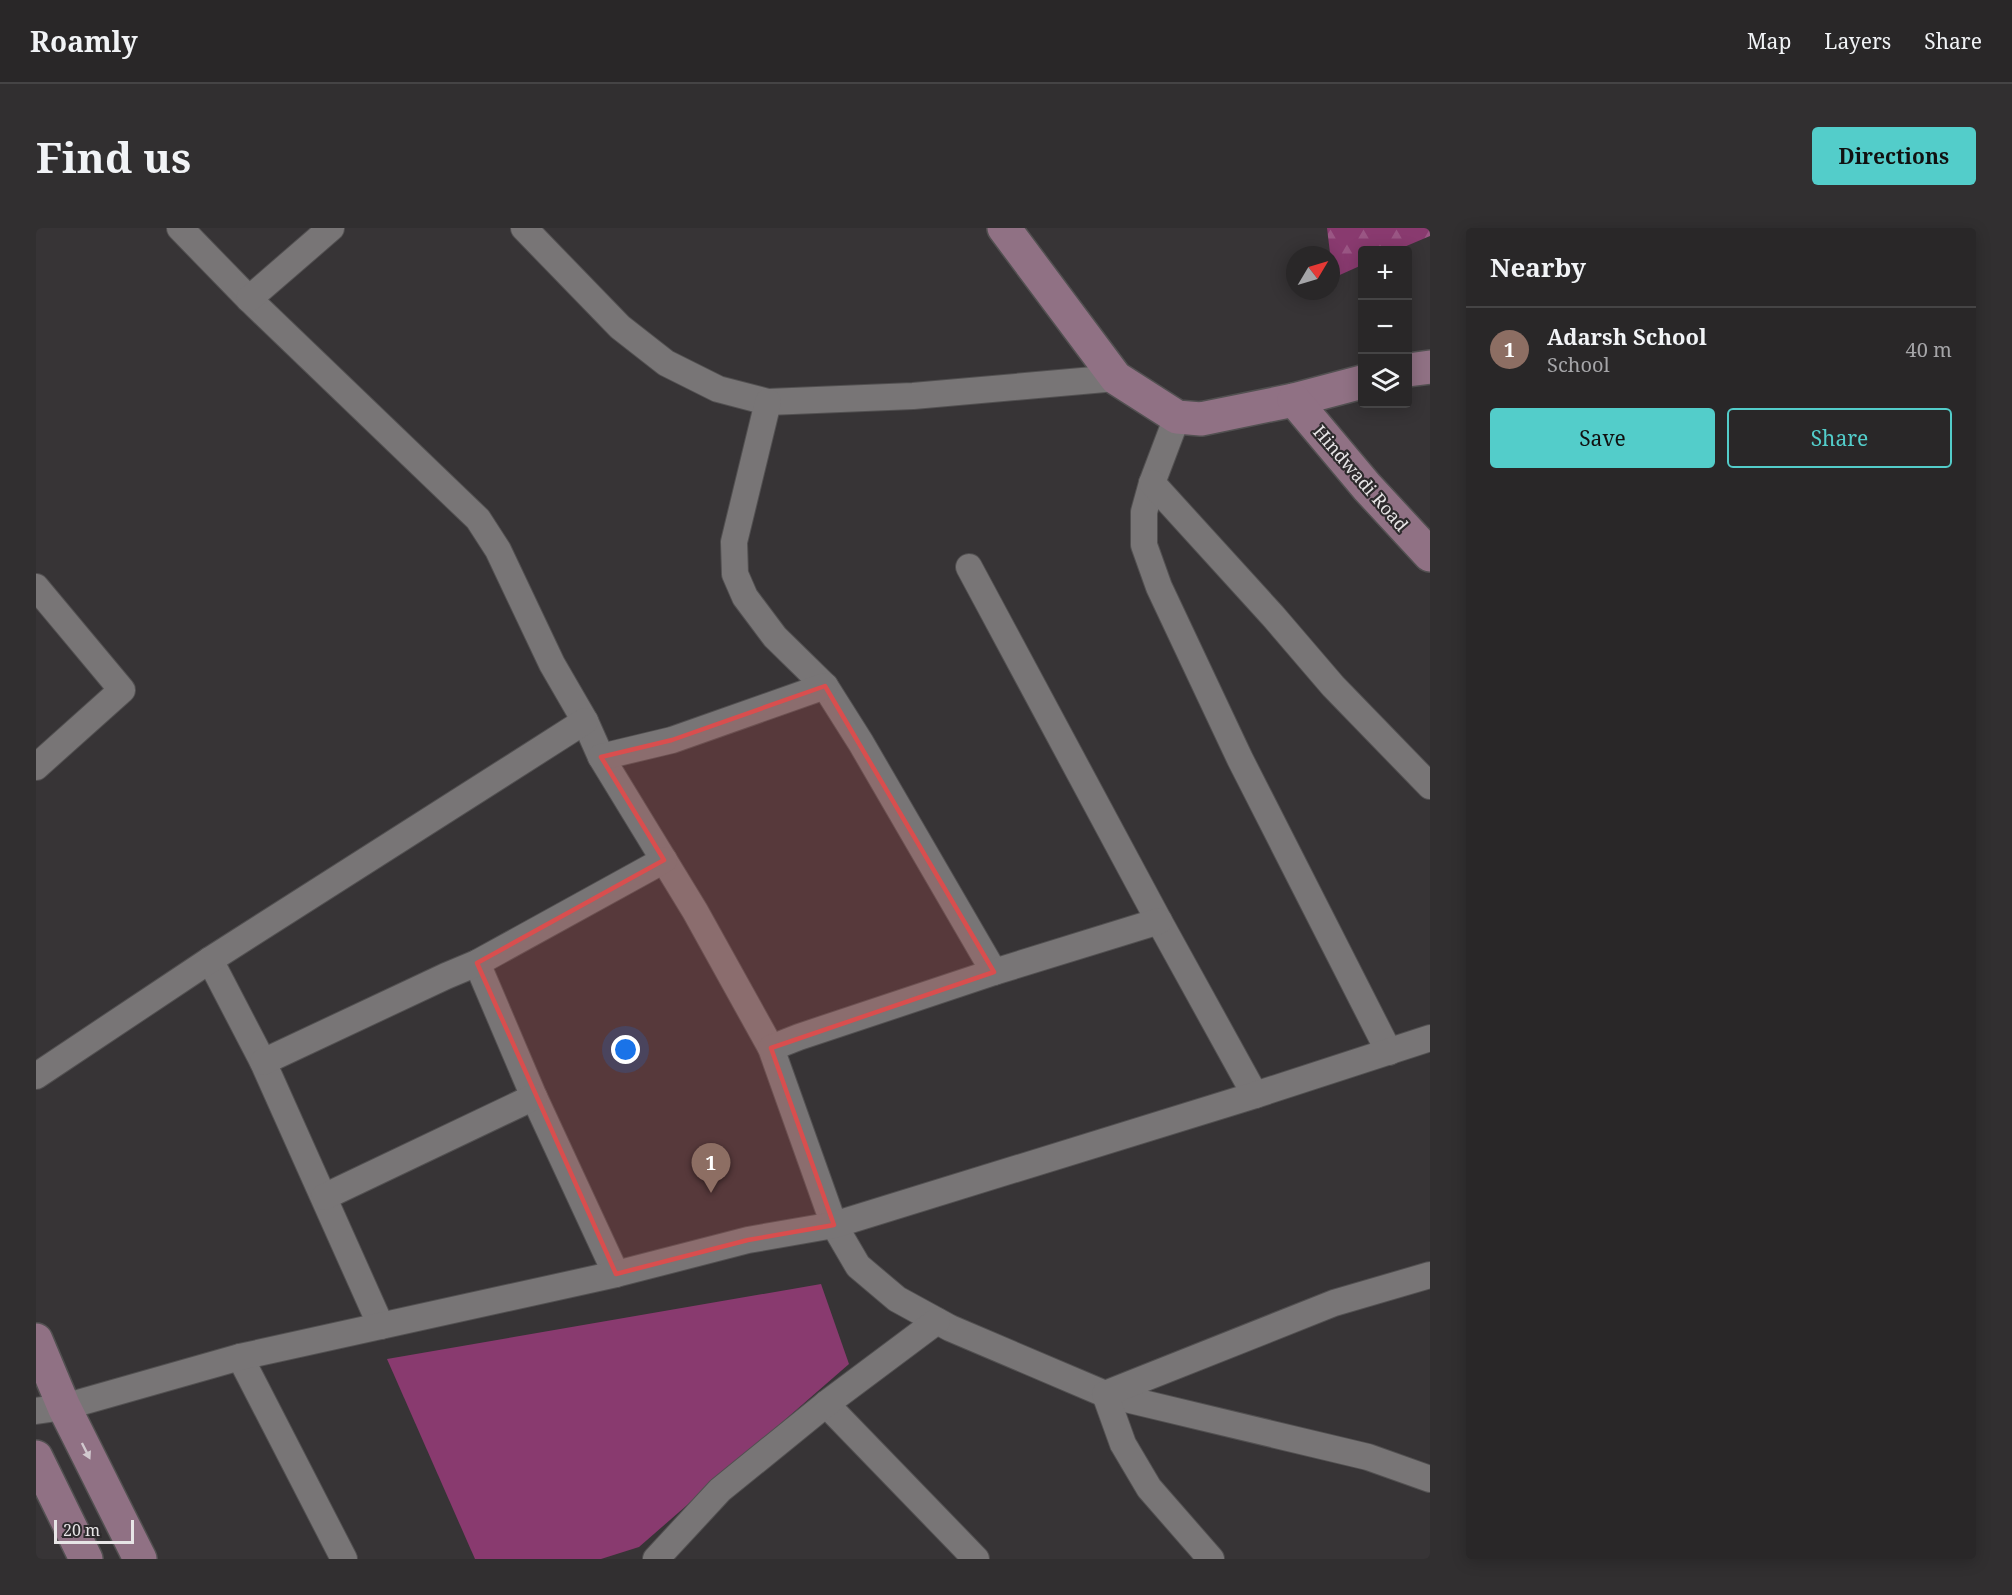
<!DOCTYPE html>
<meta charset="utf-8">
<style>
body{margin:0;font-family:"Noto Serif",serif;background:#312f30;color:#f1f3f6}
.controls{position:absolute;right:18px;top:18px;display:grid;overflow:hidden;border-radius:6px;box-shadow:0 3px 15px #0003}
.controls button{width:54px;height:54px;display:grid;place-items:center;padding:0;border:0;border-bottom:2px solid #454445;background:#292728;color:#f1f3f6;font:30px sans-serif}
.compass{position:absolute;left:1250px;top:18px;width:54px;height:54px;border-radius:50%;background:#292728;box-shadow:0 3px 15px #0003;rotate:52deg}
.scale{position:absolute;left:18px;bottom:15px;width:80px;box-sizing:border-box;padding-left:6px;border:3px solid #e7e5e6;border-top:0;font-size:16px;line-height:21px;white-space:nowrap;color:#e7e5e6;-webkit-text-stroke:4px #2d2a2c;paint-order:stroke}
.you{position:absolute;left:590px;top:822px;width:21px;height:21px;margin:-15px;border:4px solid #fff;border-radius:50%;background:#1a73e8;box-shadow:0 0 0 9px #1a73e833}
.badge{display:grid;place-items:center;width:39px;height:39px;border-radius:50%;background:#53cdca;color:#fff;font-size:20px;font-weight:700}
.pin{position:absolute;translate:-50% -50px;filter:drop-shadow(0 2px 3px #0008)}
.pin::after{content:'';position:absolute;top:32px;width:21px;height:18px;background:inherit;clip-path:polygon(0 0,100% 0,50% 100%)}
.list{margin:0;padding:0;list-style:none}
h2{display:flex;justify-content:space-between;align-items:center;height:78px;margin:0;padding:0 24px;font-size:26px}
h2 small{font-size:20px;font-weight:400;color:#a5a5a8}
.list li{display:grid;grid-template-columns:39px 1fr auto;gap:18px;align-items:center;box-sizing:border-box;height:84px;padding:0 24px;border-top:2px solid #454445}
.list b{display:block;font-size:22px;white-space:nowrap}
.list p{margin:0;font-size:20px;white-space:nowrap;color:#a5a5a8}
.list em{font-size:20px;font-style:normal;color:#a5a5a8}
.actions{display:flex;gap:12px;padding:18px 24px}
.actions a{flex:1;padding:14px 0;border:2px solid #53cdca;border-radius:6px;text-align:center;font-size:21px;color:#53cdca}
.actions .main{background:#53cdca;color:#111}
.icon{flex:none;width:33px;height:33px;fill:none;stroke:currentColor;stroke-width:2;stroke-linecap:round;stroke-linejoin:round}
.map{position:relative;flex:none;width:1394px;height:1331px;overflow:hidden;border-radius:6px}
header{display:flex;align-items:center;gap:36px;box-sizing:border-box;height:84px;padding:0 30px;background:#292728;border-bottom:2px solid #454445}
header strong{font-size:28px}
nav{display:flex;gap:33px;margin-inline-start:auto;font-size:21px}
.intro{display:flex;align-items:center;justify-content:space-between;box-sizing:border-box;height:144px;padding:0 36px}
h1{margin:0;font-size:42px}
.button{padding:15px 27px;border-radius:6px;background:#53cdca;color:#111;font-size:21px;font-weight:700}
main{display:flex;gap:36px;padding:0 36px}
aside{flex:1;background:#292728;border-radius:6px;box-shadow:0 3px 15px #0003}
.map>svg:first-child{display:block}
.green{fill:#893a6f}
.forest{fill:url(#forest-firs)}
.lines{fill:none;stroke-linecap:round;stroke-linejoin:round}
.street-casing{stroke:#525051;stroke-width:28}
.secondary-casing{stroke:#525051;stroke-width:36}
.street{stroke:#787576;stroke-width:26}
.secondary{stroke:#907184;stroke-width:33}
.oneway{fill:#d1c8ce}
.marked{fill:#d94e4e;fill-opacity:0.2;stroke:#d94e4e;stroke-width:4.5;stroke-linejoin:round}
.labels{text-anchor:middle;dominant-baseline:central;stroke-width:4.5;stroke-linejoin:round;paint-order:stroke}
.street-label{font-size:18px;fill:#e7e5e6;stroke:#2d2a2c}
</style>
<header>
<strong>Roamly</strong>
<nav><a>Map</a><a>Layers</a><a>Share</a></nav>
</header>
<div class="intro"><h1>Find us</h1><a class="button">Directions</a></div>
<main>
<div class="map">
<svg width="1394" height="1331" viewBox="0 0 1394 1331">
<defs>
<pattern id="forest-firs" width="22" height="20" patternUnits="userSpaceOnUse" patternTransform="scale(1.5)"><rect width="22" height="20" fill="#893a6f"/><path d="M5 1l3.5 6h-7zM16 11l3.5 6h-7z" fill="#9a5684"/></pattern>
</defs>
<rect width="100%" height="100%" fill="#373436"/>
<polygon class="green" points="785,1056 813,1136 603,1319 565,1331 439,1331 351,1131"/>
<polygon class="forest" points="1291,0 1394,0 1394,8 1361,22 1326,22 1326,37 1297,50"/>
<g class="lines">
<g class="street-casing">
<g id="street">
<polyline points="144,0 213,71 442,291 462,322 516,436 549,493 565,529 659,683 735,820 798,997 822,1038 861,1071 914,1100 1069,1166 1332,1229 1394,1251"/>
<polyline points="488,0 584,99 630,135 682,161 732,174 877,168 1080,150"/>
<polyline points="213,71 295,0"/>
<polyline points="732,174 698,314 699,346 709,369 739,409 789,458 825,515 958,744"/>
<polyline points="1141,189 1116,255 1108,284 1108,317 1123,359 1204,531 1353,824"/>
<polyline points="1116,255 1237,388 1297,458 1394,558"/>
<polyline points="933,339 1123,693 1219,867"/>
<polyline points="0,359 86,462 0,539"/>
<polyline points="565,529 636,512 789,458"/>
<polyline points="174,732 227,834 345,1098"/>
<polyline points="441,735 498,869 580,1046"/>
<polyline points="735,820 763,809 958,744 1123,693"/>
<polyline points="227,834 410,748 441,735 628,632"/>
<polyline points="0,848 174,732 549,493"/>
<polyline points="288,969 498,869"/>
<polyline points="204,1129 308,1331"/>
<polyline points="790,1176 940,1331"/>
<polyline points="0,1183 28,1179 204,1129 580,1046 712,1012 798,997 1219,867 1394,810"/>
<polyline points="620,1331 684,1262 790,1176 901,1093"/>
<polyline points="1175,1331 1113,1260 1087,1216 1069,1166 1298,1075 1394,1047"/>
</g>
</g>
<g class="secondary-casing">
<g id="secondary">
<polyline points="968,0 1080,150 1141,189 1165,191 1258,172 1326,154"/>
<polyline points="1372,142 1394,139"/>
<polyline points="1258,172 1331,259 1394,327"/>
<polyline points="0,1112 28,1179 104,1331"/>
<polyline points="0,1229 50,1331"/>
</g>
</g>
<use href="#street" class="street"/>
<use href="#secondary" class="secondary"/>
</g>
<defs><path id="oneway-solid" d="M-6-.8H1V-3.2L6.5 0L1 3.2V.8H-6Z" transform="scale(1.5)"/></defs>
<use class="oneway" href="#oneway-solid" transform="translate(50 1223) rotate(63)"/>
<path class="marked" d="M789,458L958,744L735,820L798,997L712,1012L580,1046L441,735L628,632L565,529L636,512Z"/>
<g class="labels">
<g class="street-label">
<text transform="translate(1325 250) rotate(49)">Hindwadi Road</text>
</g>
</g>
</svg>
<div class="controls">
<button>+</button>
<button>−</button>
<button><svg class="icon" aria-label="layers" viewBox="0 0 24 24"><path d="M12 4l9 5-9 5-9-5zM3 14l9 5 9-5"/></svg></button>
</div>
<svg class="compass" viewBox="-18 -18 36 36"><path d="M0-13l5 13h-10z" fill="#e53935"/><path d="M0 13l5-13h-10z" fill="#a5a5a8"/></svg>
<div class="scale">20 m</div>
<div class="you"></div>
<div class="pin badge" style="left:675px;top:965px;background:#8d6e63">1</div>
</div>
<aside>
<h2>Nearby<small></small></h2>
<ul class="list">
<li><span class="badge" style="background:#8d6e63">1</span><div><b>Adarsh School</b><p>School</p></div><em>40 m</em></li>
</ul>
<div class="actions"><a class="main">Save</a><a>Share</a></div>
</aside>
</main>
